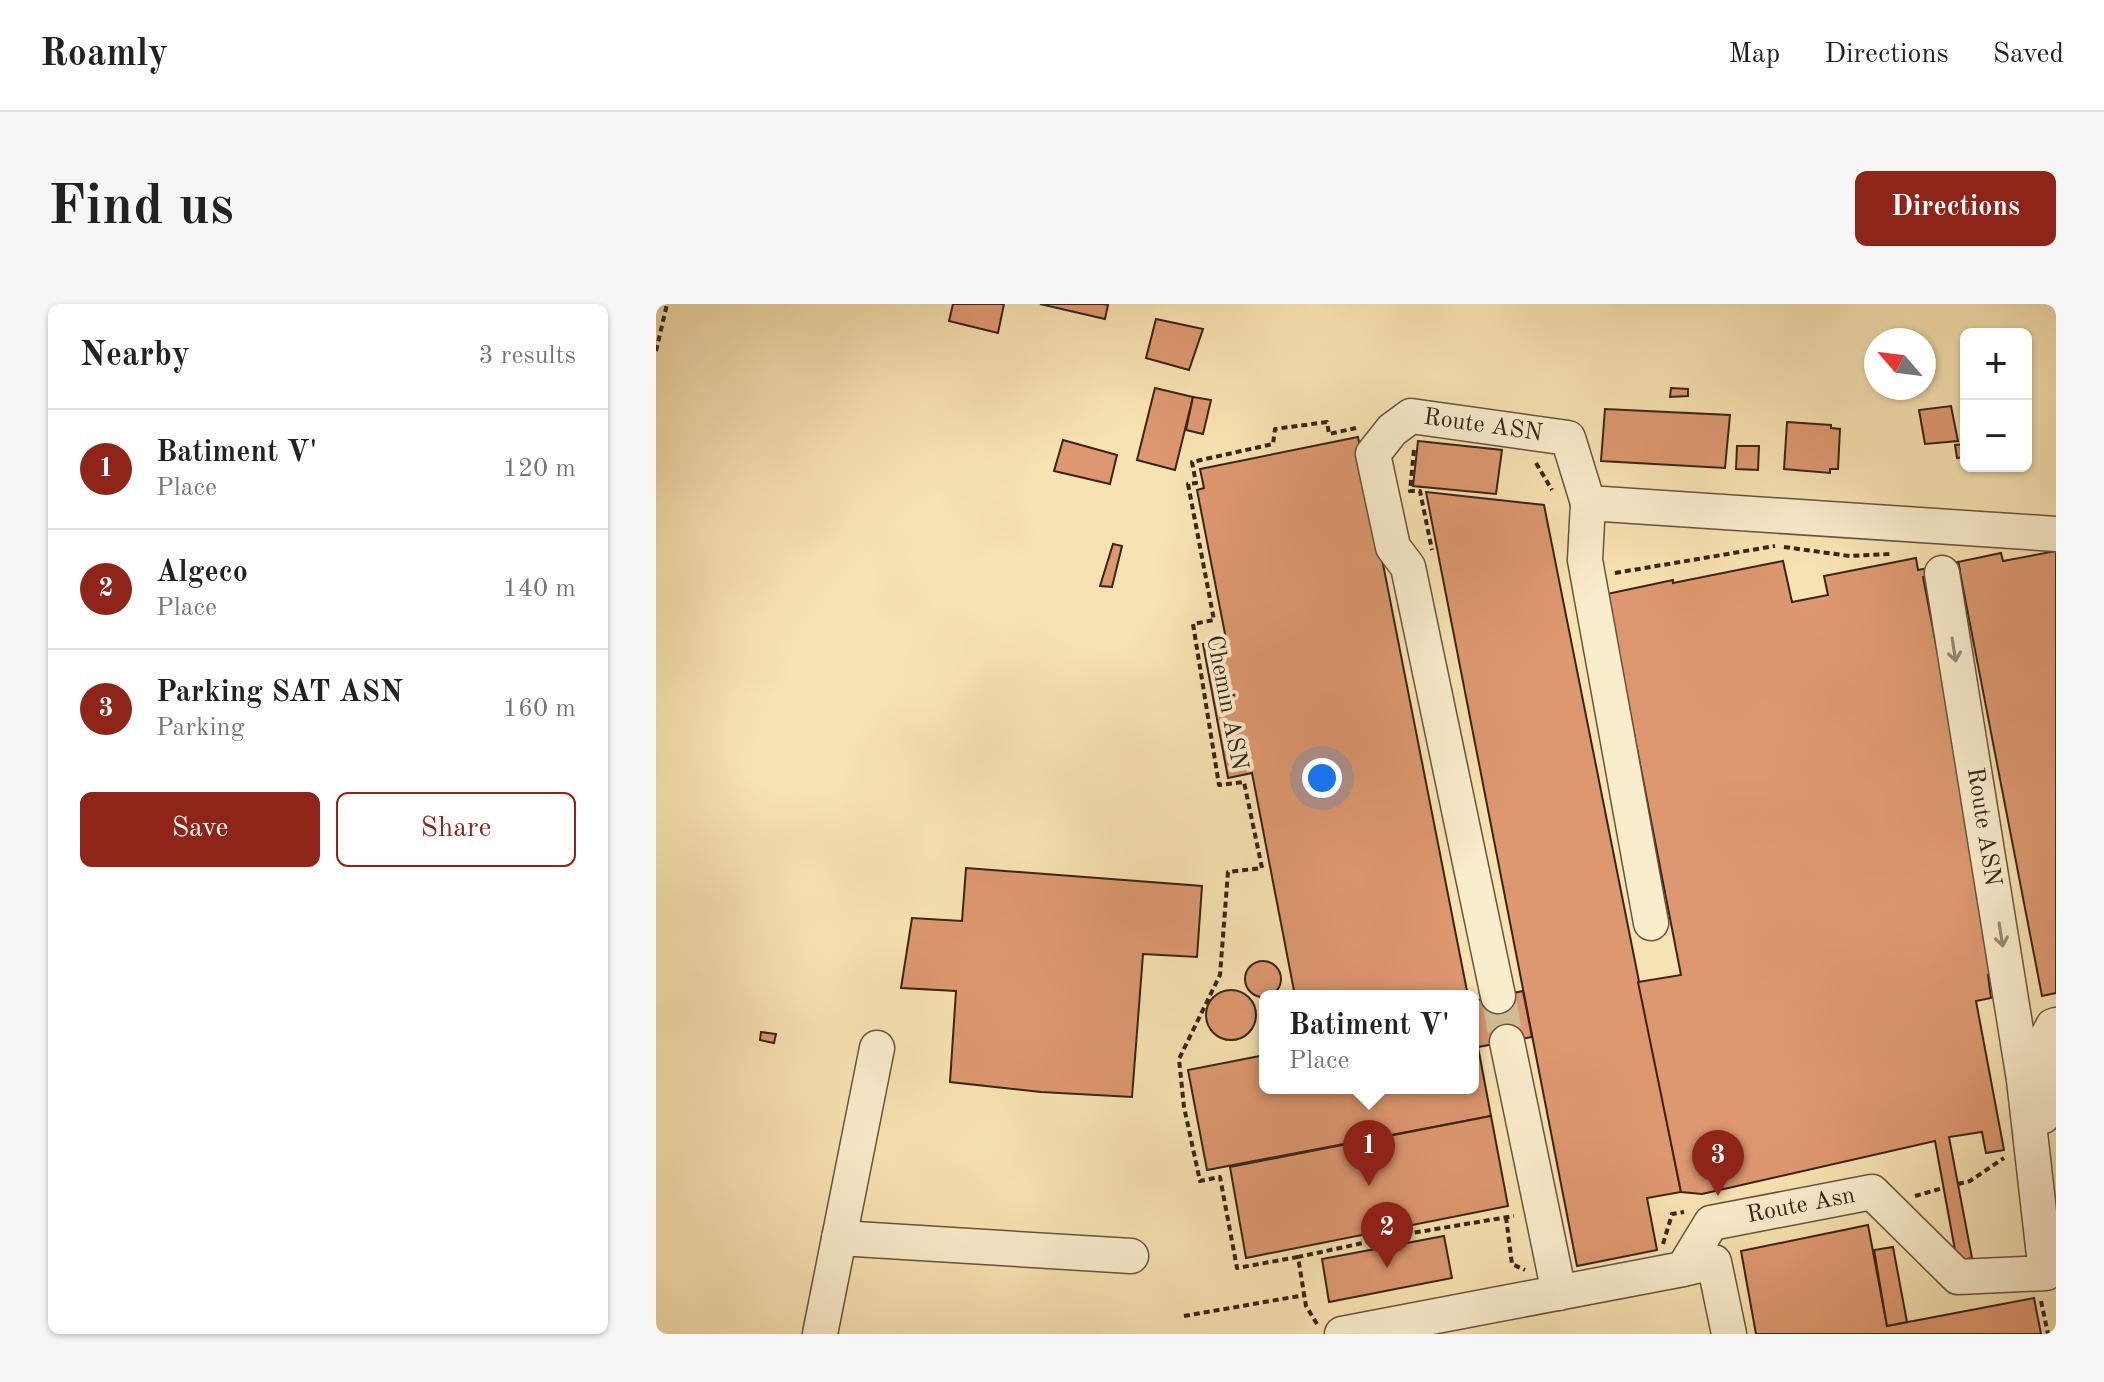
<!DOCTYPE html>
<meta charset="utf-8">
<style>
body{margin:0;font-family:"Old Standard TT",serif;background:#f6f6f6;color:#222}
.controls{position:absolute;right:24px;top:24px;display:grid;overflow:hidden;border-radius:12px;box-shadow:0 2px 6px #0004}
.controls button{width:72px;height:72px;display:grid;place-items:center;padding:0;border:0;border-bottom:2px solid #e0e0e0;background:#fff;color:#222;font:40px sans-serif}
.compass{position:absolute;left:1208px;top:24px;width:72px;height:72px;border-radius:50%;background:#fff;box-shadow:0 2px 6px #0004;rotate:298deg}
.you{position:absolute;left:666px;top:474px;width:28px;height:28px;margin:-20px;border:6px solid #fff;border-radius:50%;background:#1a73e8;box-shadow:0 0 0 12px #1a73e833}
.badge{display:grid;place-items:center;width:52px;height:52px;border-radius:50%;background:#8f2418;color:#fff;font-size:26px;font-weight:700}
.pin{position:absolute;translate:-50% -66px;filter:drop-shadow(0 2px 4px #0008)}
.pin::after{content:'';position:absolute;top:42px;width:28px;height:24px;background:inherit;clip-path:polygon(0 0,100% 0,50% 100%)}
.popup{position:absolute;left:603px;top:686px;width:220px;height:104px;box-sizing:border-box;display:grid;place-content:center;border-radius:12px;background:#fff;filter:drop-shadow(0 2px 6px #0005);font-size:26px;white-space:nowrap;color:#767676}
.popup b{font-size:30px;color:#222}
.popup::after{content:'';position:absolute;left:50%;top:100%;margin-left:-16px;border:16px solid transparent;border-top-color:#fff}
.list{margin:0;padding:0;list-style:none}
h2{display:flex;justify-content:space-between;align-items:center;height:104px;margin:0;padding:0 32px;font-size:34px}
h2 small{font-size:26px;font-weight:400;color:#767676}
.list li{display:grid;grid-template-columns:52px 1fr auto;gap:24px;align-items:center;box-sizing:border-box;height:120px;padding:0 32px;border-top:2px solid #e0e0e0}
.list b{display:block;font-size:30px;white-space:nowrap}
.list p{margin:0;font-size:26px;white-space:nowrap;color:#767676}
.list em{font-size:26px;font-style:normal;color:#767676}
.actions{display:flex;gap:16px;padding:24px 32px}
.actions a{flex:1;padding:18px 0;border:2px solid #8f2418;border-radius:12px;text-align:center;font-size:28px;color:#8f2418}
.actions .main{background:#8f2418;color:#fff}
.map{position:relative;flex:none;width:1400px;height:1030px;overflow:hidden;border-radius:12px}
header{display:flex;align-items:center;gap:48px;box-sizing:border-box;height:112px;padding:0 40px;background:#fff;border-bottom:2px solid #e0e0e0}
header strong{font-size:38px}
nav{display:flex;gap:44px;margin-inline-start:auto;font-size:28px}
.intro{display:flex;align-items:center;justify-content:space-between;box-sizing:border-box;height:192px;padding:0 48px}
h1{margin:0;font-size:56px}
.button{padding:20px 36px;border-radius:12px;background:#8f2418;color:#fff;font-size:28px;font-weight:700}
main{display:flex;gap:48px;padding:0 48px}
aside{flex:1;background:#fff;border-radius:12px;box-shadow:0 2px 6px #0004}
.map>svg:first-child{display:block}
.building{fill:#de986f;stroke:#39231a;stroke-width:2}
.lines{fill:none;stroke-linecap:round;stroke-linejoin:round}
.minor-tunnel{stroke:#d1bd93;stroke-width:34;stroke-dasharray:34 17;stroke-linecap:butt}
.minor-casing{stroke:#685340;stroke-width:37}
.path{stroke:#39231a;stroke-width:4;stroke-dasharray:6 4;stroke-linecap:butt}
.minor{stroke:#faedcc;stroke-width:34}
.oneway{stroke:#9a8873}
.labels{text-anchor:middle;dominant-baseline:central;stroke-width:8;stroke-linejoin:round;paint-order:stroke}
.street-label{font-size:24px;fill:#39231a;stroke:#faedcc}
</style>
<header>
<strong>Roamly</strong>
<nav><a>Map</a><a>Directions</a><a>Saved</a></nav>
</header>
<div class="intro"><h1>Find us</h1><a class="button">Directions</a></div>
<main>
<aside>
<h2>Nearby<small>3 results</small></h2>
<ul class="list">
<li><span class="badge">1</span><div><b>Batiment V'</b><p>Place</p></div><em>120 m</em></li>
<li><span class="badge">2</span><div><b>Algeco</b><p>Place</p></div><em>140 m</em></li>
<li><span class="badge">3</span><div><b>Parking SAT ASN</b><p>Parking</p></div><em>160 m</em></li>
</ul>
<div class="actions"><a class="main">Save</a><a>Share</a></div>
</aside>
<div class="map">
<svg width="1400" height="1030" viewBox="0 0 1400 1030">
<rect width="100%" height="100%" fill="#f7e3b1"/>
<filter id="stains"><feTurbulence type="fractalNoise" baseFrequency=".0025" numOctaves="4"/><feColorMatrix values="0 0 0 0 .2 0 0 0 0 .09 0 0 0 0 .02 0 0 0 .5 -.17"/></filter>
<radialGradient id="worn" r=".72"><stop offset=".6" stop-color="#630" stop-opacity="0"/><stop offset="1" stop-color="#630" stop-opacity=".3"/></radialGradient>
<g class="building">
<polygon points="297,0 348,0 342,29 293,17"/>
<polygon points="384,0 447,0 452,1 449,15"/>
<polygon points="500,15 547,25 533,66 490,54"/>
<polygon points="499,84 537,93 519,166 481,156"/>
<polygon points="1015,84 1032,85 1032,92 1014,93"/>
<polygon points="537,93 555,96 547,130 530,126"/>
<polygon points="1295,102 1302,137 1269,140 1263,106"/>
<polygon points="949,105 1074,111 1069,164 945,157"/>
<polygon points="1131,118 1175,121 1175,124 1184,125 1182,165 1174,165 1174,169 1128,165"/>
<polygon points="702,133 812,692 639,692 596,469 572,474 547,340 570,335 541,186 548,184 544,165"/>
<polygon points="407,136 461,151 454,180 398,167"/>
<polygon points="762,137 846,146 840,190 757,182"/>
<polygon points="1310,140 1310,153 1301,154 1299,141"/>
<polygon points="1081,142 1103,142 1102,166 1080,165"/>
<polygon points="770,188 888,201 1025,888 991,894 1001,946 921,962"/>
<polygon points="457,240 466,242 456,283 444,282"/>
<polygon points="1400,247 1400,689 1386,692 1302,258 1345,249 1347,257"/>
<polygon points="1260,254 1262,266 1302,258 1304,266 1267,273 1343,668 1332,671 1335,694 1320,697 1348,846 1330,849 1326,828 1293,833 1316,954 1301,957 1279,837 1046,890 1025,888 982,678 1025,671 951,290 1017,276 1017,279 1127,257 1136,298 1172,291 1168,272"/>
<polygon points="310,564 546,582 541,653 487,650 476,793 385,788 294,778 300,687 245,684 256,614 306,617"/>
<circle cx="607" cy="675" r="18"/>
<circle cx="575" cy="711" r="25"/>
<polygon points="867,687 876,733 822,743 835,812 551,866 532,766 609,751 609,784 817,784 817,697"/>
<polygon points="105,728 120,730 118,739 104,736"/>
<polygon points="835,812 852,902 590,954 574,863"/>
<polygon points="1212,921 1231,1022 1378,994 1385,1030 1100,1030 1085,947"/>
<polygon points="788,932 796,974 673,998 666,955"/>
<polygon points="1237,943 1251,1018 1231,1022 1218,946"/>
</g>
<g class="lines">
<polyline class="minor-tunnel" points="842,692 851,738"/>
<g class="minor-casing">
<g id="minor">
<polyline points="932,199 929,256 995,619"/>
<polyline points="842,692 752,263 737,243 717,150 736,126 755,112 912,134 932,199 1400,230"/>
<polyline points="851,738 903,989"/>
<polyline points="1370,772 1397,722 1400,721"/>
<polyline points="1387,812 1383,783 1400,753"/>
<polyline points="183,934 475,952"/>
<polyline points="1027,965 1058,958 1073,1030"/>
<polyline points="164,1030 221,744"/>
<polyline points="686,1030 1027,965 1055,919 1216,888 1302,973 1390,969 1368,776 1286,269"/>
</g>
</g>
<g class="path">
<polyline points="0,47 11,0"/>
<polyline points="758,146 754,187 764,187 776,246"/>
<polyline points="880,159 896,186"/>
<polyline points="1128,243 1194,252 1235,250"/>
<polyline points="959,269 1119,242"/>
<polyline points="1302,880 1314,877 1348,854"/>
<polyline points="1259,892 1287,884"/>
<polyline points="850,913 856,960 869,966"/>
<polyline points="1007,940 1016,910 1028,908"/>
<polyline points="642,953 581,964 564,873 544,877 528,803 523,755 564,671 572,568 606,564 588,478 563,481 537,320 558,316 532,180 540,179 536,158 617,140 619,125 671,118 673,130 700,124"/>
<polyline points="1385,997 1392,1030"/>
<polyline points="528,1012 649,991"/>
<polyline points="661,1020 650,1002 642,953 744,931 858,912"/>
</g>
<use href="#minor" class="minor"/>
</g>
<defs><path id="oneway-shaft" d="M-6 0H5M1.5-3L5.5 0L1.5 3" fill="none" stroke-width="1.6" stroke-linecap="round" stroke-linejoin="round" transform="scale(2)"/></defs>
<g class="oneway">
<use href="#oneway-shaft" transform="translate(1298 346) rotate(81)"/>
<use href="#oneway-shaft" transform="translate(1345 631) rotate(81)"/>
</g>
<g class="labels">
<g class="street-label">
<text transform="translate(827 122) rotate(8)">Route ASN</text>
<text transform="translate(570 399) rotate(79)">Chemin ASN</text>
<text transform="translate(1327 523) rotate(81)">Route ASN</text>
<text transform="translate(1145 902) rotate(-11)">Route Asn</text>
</g>
</g>
<rect width="100%" height="100%" filter="url(#stains)"/>
<rect width="100%" height="100%" fill="url(#worn)"/>
</svg>
<div class="controls">
<button>+</button>
<button>−</button>
</div>
<svg class="compass" viewBox="-18 -18 36 36"><path d="M0-13l5 13h-10z" fill="#e53935"/><path d="M0 13l5-13h-10z" fill="#767676"/></svg>
<div class="you"></div>
<div class="pin badge" style="left:713px;top:882px">1</div>
<div class="popup"><b>Batiment V'</b>Place</div>
<div class="pin badge" style="left:731px;top:964px">2</div>
<div class="pin badge" style="left:1062px;top:892px">3</div>
</div>
</main>
